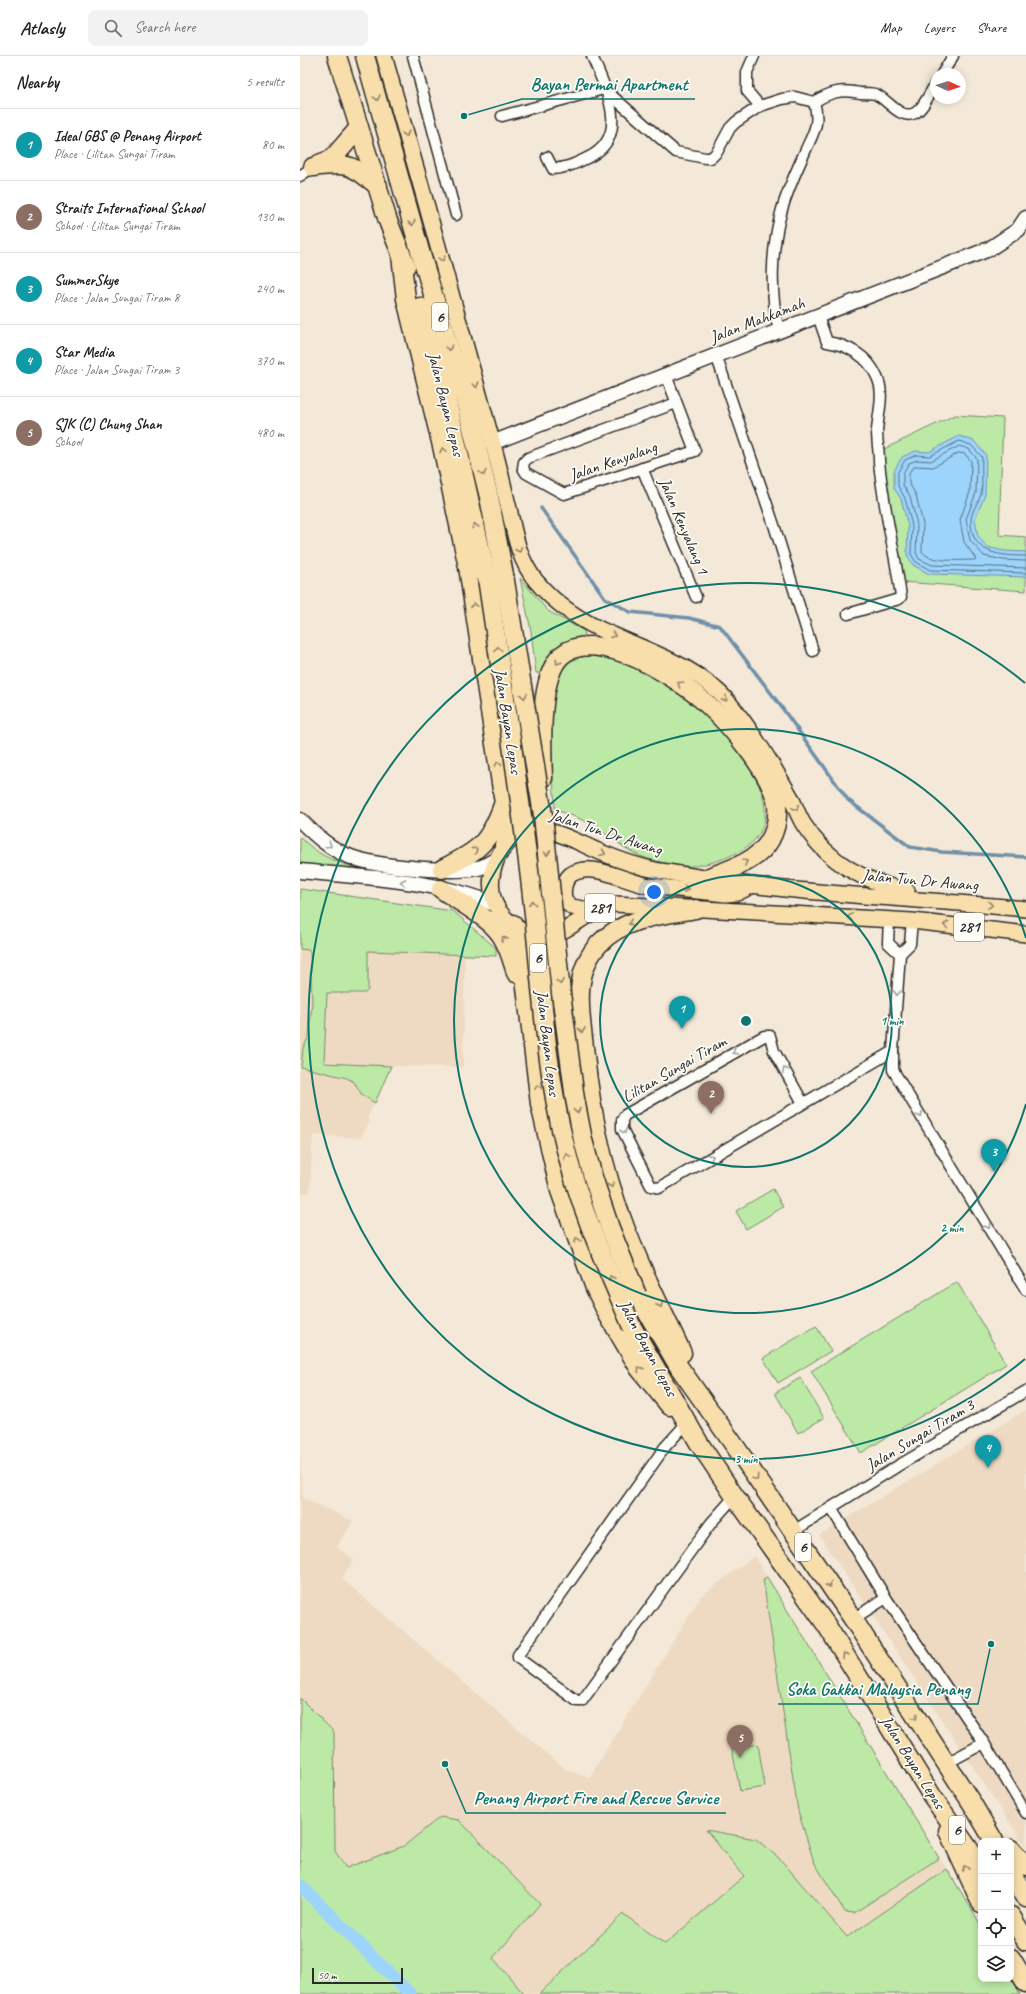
<!DOCTYPE html>
<meta charset="utf-8">
<style>
body{margin:0;font-family:Caveat,sans-serif;background:#f2f2f2;color:#222}
.controls{position:absolute;right:12px;bottom:12px;display:grid;overflow:hidden;border-radius:8px;box-shadow:0 2px 10px #0003}
.controls button{width:36px;height:36px;display:grid;place-items:center;padding:0;border:0;border-bottom:1px solid #e0e0e0;background:#fff;color:#222;font:20px sans-serif}
.compass{position:absolute;left:630px;top:12px;width:36px;height:36px;border-radius:50%;background:#fff;box-shadow:0 2px 10px #0003;rotate:93deg}
.scale{position:absolute;left:12px;bottom:10px;width:91px;box-sizing:border-box;padding-left:4px;border:2px solid #2b2b2b;border-top:0;font-size:11px;line-height:14px;white-space:nowrap;color:#2b2b2b;-webkit-text-stroke:3px #fdfcf7;paint-order:stroke}
.you{position:absolute;left:354px;top:836px;width:14px;height:14px;margin:-10px;border:3px solid #fff;border-radius:50%;background:#1a73e8;box-shadow:0 0 0 6px #1a73e833}
.badge{display:grid;place-items:center;width:26px;height:26px;border-radius:50%;background:#c8321e;color:#fff;font-size:13px;font-weight:700}
.pin{position:absolute;translate:-50% -33px;filter:drop-shadow(0 1px 2px #0008)}
.pin::after{content:'';position:absolute;top:21px;width:14px;height:12px;background:inherit;clip-path:polygon(0 0,100% 0,50% 100%)}
.list{margin:0;padding:0;list-style:none}
h2{display:flex;justify-content:space-between;align-items:center;height:52px;margin:0;padding:0 16px;font-size:17px}
h2 small{font-size:13px;font-weight:400;color:#767676}
.list li{display:grid;grid-template-columns:26px 1fr auto;gap:12px;align-items:center;box-sizing:border-box;height:72px;padding:0 16px;border-top:1px solid #e0e0e0}
.list b{display:block;font-size:15px;white-space:nowrap}
.list p{margin:0;font-size:13px;white-space:nowrap;color:#767676}
.list em{font-size:13px;font-style:normal;color:#767676}
.icon{flex:none;width:22px;height:22px;fill:none;stroke:currentColor;stroke-width:2;stroke-linecap:round;stroke-linejoin:round}
.map{position:relative;flex:none;width:726px;height:1938px;overflow:hidden}
header{display:flex;align-items:center;gap:24px;box-sizing:border-box;height:56px;padding:0 20px;background:#fff;border-bottom:1px solid #e0e0e0}
header strong{font-size:19px}
nav{display:flex;gap:22px;margin-inline-start:auto;font-size:14px}
.search{width:280px;height:36px;background:#f2f2f2;display:flex;align-items:center;gap:10px;box-sizing:border-box;padding:0 14px;border-radius:8px;color:#767676;font-size:15px}
main{display:flex}
aside{flex:1;background:#fff}
.map>svg:first-child{display:block}
.built{fill:#eedac2}
.green{fill:#bde9a7;stroke:#748a69}
.water{fill:#9dd4fc;stroke:#6f90a8}
.lines{fill:none;stroke-linecap:round;stroke-linejoin:round}
.shore{stroke:#596f7f;stroke-width:1}
.stream{stroke:#6f90a8;stroke-width:3.5}
.canal{stroke:#9dd4fc;stroke-width:13}
.street-casing{stroke:#2b2b2b;stroke-width:13}
.secondary-casing{stroke:#2b2b2b;stroke-width:17}
.primary-casing{stroke:#2b2b2b;stroke-width:18}
.highway-casing{stroke:#2b2b2b;stroke-width:21}
.street{stroke:#fdfcf7;stroke-width:10}
.secondary{stroke:#fdfcf7;stroke-width:14}
.primary{stroke:#f8deab;stroke-width:15}
.highway{stroke:#f8deab;stroke-width:18}
.highway-bridge-casing{stroke:#2b2b2b;stroke-width:21;stroke-linecap:butt}
.highway-bridge{stroke:#f8deab;stroke-width:18}
.oneway{stroke:#92846b}
.oneway2{stroke:#9e9e9b}
.ring{fill:none;stroke:#0f766e;stroke-width:2}
.labels{text-anchor:middle;dominant-baseline:central;stroke-width:3.5;stroke-linejoin:round;paint-order:stroke}
.shield{fill:#fdfcf7;stroke:#6a6a68;stroke-width:1}
.shield-label{font-size:16px;font-weight:bold;fill:#2b2b2b}
.street-label{font-size:17px;fill:#2b2b2b;stroke:#fdfcf7}
.centre{fill:#0f766e;stroke:#fdfcf7;stroke-width:2}
.ring-label{font-size:12px;text-anchor:middle;font-weight:bold;fill:#0f766e;stroke:#fdfcf7;stroke-width:3.5;stroke-linejoin:round;paint-order:stroke}
.leader{fill:none;stroke:#0f766e;stroke-width:1.5}
.callout-dot{fill:#0f766e;stroke:#fdfcf7;stroke-width:1.5}
.callout-label{font-size:18px;text-anchor:middle;font-weight:bold;fill:#0f766e;stroke:#fdfcf7;stroke-width:3.5;stroke-linejoin:round;paint-order:stroke}
</style>
<header>
<strong>Atlasly</strong>
<div class="search"><svg class="icon" aria-label="search" viewBox="0 0 24 24"><circle cx="10" cy="10" r="6"/><path d="M15 15l6 6"/></svg>Search here</div>
<nav><a>Map</a><a>Layers</a><a>Share</a></nav>
</header>
<main>
<aside>
<h2>Nearby<small>5 results</small></h2>
<ul class="list">
<li><span class="badge" style="background:#0f9aa8">1</span><div><b>Ideal GBS @ Penang Airport</b><p>Place · Lilitan Sungai Tiram</p></div><em>80 m</em></li>
<li><span class="badge" style="background:#8d6e63">2</span><div><b>Straits International School</b><p>School · Lilitan Sungai Tiram</p></div><em>130 m</em></li>
<li><span class="badge" style="background:#0f9aa8">3</span><div><b>SummerSkye</b><p>Place · Jalan Sungai Tiram 8</p></div><em>240 m</em></li>
<li><span class="badge" style="background:#0f9aa8">4</span><div><b>Star Media</b><p>Place · Jalan Sungai Tiram 3</p></div><em>370 m</em></li>
<li><span class="badge" style="background:#8d6e63">5</span><div><b>SJK (C) Chung Shan</b><p>School</p></div><em>480 m</em></li>
</ul>
</aside>
<div class="map">
<svg width="726" height="1938" viewBox="0 0 726 1938">
<rect width="100%" height="100%" fill="#f4e8d8"/>
<filter id="ink" filterUnits="userSpaceOnUse"><feTurbulence type="fractalNoise" baseFrequency=".025" numOctaves="2"/><feDisplacementMap in="SourceGraphic" scale="8" xChannelSelector="R" yChannelSelector="G"/><feConvolveMatrix kernelMatrix="1 2 1 2 8 2 1 2 1" color-interpolation-filters="sRGB"/></filter>
<g filter="url(#ink)">
<g class="built">
<polygon points="0,833 153,855 196,892 196,900 165,900 163,1011 91,1010 67,1063 70,1065 60,1082 13,1079 10,1137 0,1137"/>
<polygon points="726,1354 726,1791 519,1479"/>
<polygon points="0,1397 3,1442 53,1465 37,1491 54,1504 41,1522 265,1713 289,1722 401,1540 454,1500 681,1869 681,1923 711,1923 711,1921 720,1938 0,1938"/>
</g>
<g class="green">
<polygon points="655,359 703,362 699,479 726,481 726,535 602,526 582,394"/>
<path d="M220,522L248,555L284,575L285,581C260,588 249,592 240,617H236L231,575Z"/>
<path d="M298,599C325,605 354,619 377,635C415,661 510,757 440,795C424,804 399,812 381,810C368,808 353,805 340,800C322,792 308,778 292,769C280,762 268,758 255,754C254,722 243,634 264,611C273,601 285,600 298,599Z"/>
<path d="M0,781C19,799 28,803 53,811L54,814L0,808Z"/>
<polygon points="0,833 153,855 196,892 196,900 68,895 68,934 65,937 27,937 24,1007 91,1010 75,1047 62,1039 54,1026 47,1022 1,1011 3,992 9,980 12,946 10,896 8,894 0,893"/>
<polygon points="473,1133 483,1151 446,1173 436,1155"/>
<polygon points="657,1226 706,1308 561,1397 511,1315"/>
<polygon points="516,1270 531,1295 478,1327 463,1302"/>
<polygon points="500,1322 524,1362 498,1377 475,1337"/>
<polygon points="467,1521 639,1802 554,1857 545,1856 514,1806 498,1755 463,1523"/>
<polygon points="0,1642 34,1676 35,1795 46,1812 104,1790 140,1761 159,1764 240,1848 193,1902 224,1938 0,1938"/>
<polygon points="458,1688 465,1731 440,1735 432,1693"/>
<polygon points="406,1774 456,1783 480,1803 547,1881 647,1813 681,1869 681,1923 711,1923 711,1921 720,1938 239,1938 323,1858 365,1888 444,1820"/>
</g>
<polygon class="water" points="659,380 674,385 686,399 685,439 675,463 678,480 687,491 704,495 726,496 726,521 629,518 613,509 607,499 608,470 601,443 594,432 594,415 602,401 615,395 629,396"/>
<g class="lines">
<g class="shore">
<path d="M659,397L665,398L671,405L670,436L660,464L664,486L676,503L674,504C661,504 628,507 622,495L623,468L616,439L609,427V418L612,412L617,410L633,411Z"/>
<path d="M726,500C700,500 670,498 671,464C671,455 679,446 681,438C683,426 681,412 682,401L671,389L659,385L630,400L616,399L605,404L598,416V430L605,442L612,470L611,498L616,506L630,514L726,517"/>
<polyline points="726,505 703,504 684,500 670,484 666,463 676,437 677,403 669,393 659,390 631,405 617,404 609,407 603,417 603,429 610,440 617,469 616,497 619,503 632,509 726,512"/>
</g>
<polyline class="stream" points="241,452 305,542 330,556 389,562 420,570 480,649 548,744 610,791 642,796 726,801"/>
<polyline class="canal" points="0,1829 110,1938"/>
<g class="street-casing">
<g id="street">
<polyline points="113,0 156,159"/>
<polyline points="454,0 447,16 447,35 460,50"/>
<polyline points="642,18 653,0"/>
<path d="M514,46C530,36 541,33 560,37C565,37 570,37 575,38C587,42 600,65 615,57C624,52 630,36 636,27"/>
<polyline points="202,60 304,33 376,96 405,102 411,102 417,96 430,72 436,66 460,50 482,43 495,41 514,46"/>
<path d="M247,101L253,113C266,112 275,108 287,102C332,81 306,34 292,0"/>
<polyline points="0,120 13,111"/>
<path d="M518,260L527,286C548,289 568,300 577,321C585,337 578,358 577,375C577,385 579,395 579,405C583,451 595,495 601,541L599,543L548,558"/>
<path d="M479,275C470,238 471,197 480,161C485,139 495,118 504,98C512,78 521,70 514,46"/>
<polyline points="416,299 475,472 513,595"/>
<polyline points="366,319 395,395 264,438 226,417 223,412 224,406 228,402 376,347"/>
<polyline points="342,412 396,541"/>
<polyline points="589,863 588,887 600,898"/>
<polyline points="612,865 610,888 600,898 593,995 593,1014 726,1234"/>
<polyline points="503,1047 474,995 470,980 464,980 325,1059 322,1064 322,1073 351,1130 359,1132 593,995"/>
<polyline points="385,1369 365,1391 218,1599 218,1602 277,1645 282,1645 411,1467 435,1440"/>
<polyline points="531,1452 586,1542 684,1687 726,1757"/>
<polyline points="492,1476 601,1408 726,1335"/>
<polyline points="553,1563 586,1542"/>
<polyline points="645,1708 684,1687"/>
</g>
</g>
<g class="secondary-casing">
<g id="secondary">
<polyline points="192,387 689,193 718,174 726,162"/>
<path d="M0,764C15,779 31,794 51,801C78,811 150,817 178,812C184,811 190,807 195,804"/>
<path d="M0,815C64,821 135,824 194,848"/>
</g>
</g>
<g class="primary-casing">
<g id="primary">
<path d="M84,0C121,128 157,257 192,385C199,409 204,433 210,457C215,481 220,506 236,525C256,549 284,567 313,579C353,597 401,612 430,648C453,676 472,708 490,740C495,749 498,760 504,769C529,807 563,825 607,835"/>
<path d="M726,853C646,845 565,841 485,833C443,829 401,821 360,815C339,811 319,804 300,796C279,787 256,773 233,773C224,773 217,778 211,784C189,803 183,842 206,863C254,907 274,855 315,848L612,865L726,878"/>
<path d="M294,855L272,851L264,844C262,831 265,818 279,815C299,809 329,827 350,830C375,833 401,835 426,838L437,837L453,829"/>
</g>
</g>
<g class="highway-casing">
<g id="highway">
<polyline points="37,0 88,165 106,210"/>
<polyline points="65,0 120,195 166,347 189,441 204,519"/>
<polyline points="19,108 32,103 59,72"/>
<path d="M13,111C48,106 51,108 78,130"/>
<polyline points="101,199 106,243 142,390 168,511 204,747 207,774 204,789"/>
<polyline points="120,251 145,336 187,522"/>
<path d="M243,722C242,692 238,620 262,599C298,569 382,624 409,650C432,671 472,718 477,749C478,761 476,773 470,784C458,805 431,813 409,821"/>
<path d="M142,813C178,795 189,788 203,749"/>
<path d="M141,833C158,845 190,862 201,879C209,891 212,904 216,917"/>
<polyline points="213,868 221,890 240,1048 260,1135 295,1232 307,1257 339,1312 370,1350"/>
<polyline points="337,1239 379,1311 437,1393 553,1563 673,1749 694,1785"/>
<polyline points="332,1271 399,1387 431,1435 527,1570 632,1740 681,1810"/>
<path d="M382,1297C367,1264 350,1232 336,1198C307,1133 291,1062 284,991C280,956 272,917 299,888C324,861 363,859 396,853"/>
<polyline points="648,1775 681,1847"/>
<polyline points="711,1793 726,1810"/>
<polyline points="711,1816 726,1842"/>
<polyline points="711,1860 726,1885"/>
<polyline points="711,1902 726,1927"/>
</g>
</g>
<use href="#street" class="street"/>
<use href="#secondary" class="secondary"/>
<use href="#primary" class="primary"/>
<use href="#highway" class="highway"/>
<g class="highway-bridge-casing">
<g id="highway-bridge">
<polyline points="204,519 243,759 261,937 275,1043 283,1084 293,1121 310,1172 337,1239"/>
<path d="M187,522C202,625 219,727 231,831C241,916 244,1007 265,1090C280,1153 307,1212 332,1271"/>
</g>
</g>
<use href="#highway-bridge" class="highway-bridge"/>
</g>
<defs><path id="oneway-chevron" d="M-2-3.5L2.5 0L-2 3.5" fill="none" stroke-width="1.6" stroke-linecap="round" stroke-linejoin="round"/></defs>
<g class="oneway">
<use href="#oneway-chevron" transform="translate(77 42) rotate(75)"/>
<use href="#oneway-chevron" transform="translate(106 78) rotate(74)"/>
<use href="#oneway-chevron" transform="translate(112 167) rotate(74)"/>
<use href="#oneway-chevron" transform="translate(142 203) rotate(74)"/>
<use href="#oneway-chevron" transform="translate(149 292) rotate(73)"/>
<use href="#oneway-chevron" transform="translate(176 329) rotate(74)"/>
<use href="#oneway-chevron" transform="translate(143 394) rotate(-102)"/>
<use href="#oneway-chevron" transform="translate(183 417) rotate(76)"/>
<use href="#oneway-chevron" transform="translate(175 470) rotate(-103)"/>
<use href="#oneway-chevron" transform="translate(219 494) rotate(67)"/>
<use href="#oneway-chevron" transform="translate(174 549) rotate(-99)"/>
<use href="#oneway-chevron" transform="translate(313 579) rotate(23)"/>
<use href="#oneway-chevron" transform="translate(198 593) rotate(-99)"/>
<use href="#oneway-chevron" transform="translate(258 606) rotate(123)"/>
<use href="#oneway-chevron" transform="translate(380 628) rotate(-145)"/>
<use href="#oneway-chevron" transform="translate(224 640) rotate(81)"/>
<use href="#oneway-chevron" transform="translate(425 643) rotate(44)"/>
<use href="#oneway-chevron" transform="translate(198 708) rotate(-99)"/>
<use href="#oneway-chevron" transform="translate(496 752) rotate(65)"/>
<use href="#oneway-chevron" transform="translate(175 794) rotate(-37)"/>
<use href="#oneway-chevron" transform="translate(247 797) rotate(85)"/>
<use href="#oneway-chevron" transform="translate(303 797) rotate(22)"/>
<use href="#oneway-chevron" transform="translate(445 806) rotate(-28)"/>
<use href="#oneway-chevron" transform="translate(386 833) rotate(6)"/>
<use href="#oneway-chevron" transform="translate(232 847) rotate(-96)"/>
<use href="#oneway-chevron" transform="translate(690 849) rotate(5)"/>
<use href="#oneway-chevron" transform="translate(550 861) rotate(-177)"/>
<use href="#oneway-chevron" transform="translate(331 867) rotate(153)"/>
<use href="#oneway-chevron" transform="translate(646 869) rotate(-173)"/>
<use href="#oneway-chevron" transform="translate(204 883) rotate(-120)"/>
<use href="#oneway-chevron" transform="translate(260 926) rotate(84)"/>
<use href="#oneway-chevron" transform="translate(282 974) rotate(84)"/>
<use href="#oneway-chevron" transform="translate(238 1031) rotate(-97)"/>
<use href="#oneway-chevron" transform="translate(277 1055) rotate(79)"/>
<use href="#oneway-chevron" transform="translate(267 1100) rotate(-106)"/>
<use href="#oneway-chevron" transform="translate(311 1129) rotate(71)"/>
<use href="#oneway-chevron" transform="translate(277 1184) rotate(-109)"/>
<use href="#oneway-chevron" transform="translate(311 1222) rotate(-113)"/>
<use href="#oneway-chevron" transform="translate(360 1249) rotate(65)"/>
<use href="#oneway-chevron" transform="translate(340 1313) rotate(-125)"/>
<use href="#oneway-chevron" transform="translate(456 1422) rotate(56)"/>
<use href="#oneway-chevron" transform="translate(529 1529) rotate(55)"/>
<use href="#oneway-chevron" transform="translate(545 1599) rotate(-122)"/>
<use href="#oneway-chevron" transform="translate(615 1661) rotate(57)"/>
<use href="#oneway-chevron" transform="translate(665 1812) rotate(-115)"/>
</g>
<g class="oneway2">
<use href="#oneway-chevron" transform="translate(29 789) rotate(35)"/>
<use href="#oneway-chevron" transform="translate(103 826) rotate(-170)"/>
<use href="#oneway-chevron" transform="translate(597 937) rotate(94)"/>
<use href="#oneway-chevron" transform="translate(435 996) rotate(150)"/>
<use href="#oneway-chevron" transform="translate(485 1014) rotate(-119)"/>
<use href="#oneway-chevron" transform="translate(620 1059) rotate(59)"/>
<use href="#oneway-chevron" transform="translate(324 1075) rotate(71)"/>
<use href="#oneway-chevron" transform="translate(411 1101) rotate(-30)"/>
<use href="#oneway-chevron" transform="translate(688 1170) rotate(59)"/>
</g>
</g>
<g class="ring">
<circle cx="446" cy="965" r="146"/>
<path d="M726 1048A292 292 0 1 1 726 882"/>
<path d="M725 1303A438 438 0 1 1 725 627"/>
</g>
<g class="labels">
<g class="shield">
<rect x="132" y="247" width="16" height="28" rx="3"/>
<rect x="285" y="838" width="30" height="28" rx="3"/>
<rect x="654" y="857" width="30" height="28" rx="3"/>
<rect x="230" y="888" width="16" height="28" rx="3"/>
<rect x="495" y="1477" width="16" height="28" rx="3"/>
<rect x="649" y="1760" width="16" height="28" rx="3"/>
</g>
<g class="shield-label">
<text x="140" y="261">6</text>
<text x="300" y="852">281</text>
<text x="669" y="871">281</text>
<text x="238" y="902">6</text>
<text x="503" y="1491">6</text>
<text x="657" y="1774">6</text>
</g>
<g class="street-label">
<text transform="translate(457 264) rotate(-21)">Jalan Mahkamah</text>
<text transform="translate(146 348) rotate(76)">Jalan Bayan Lepas</text>
<text transform="translate(313 405) rotate(-19)">Jalan Kenyalang</text>
<text transform="translate(384 470) rotate(67)">Jalan Kenyalang 1</text>
<text transform="translate(208 665) rotate(81)">Jalan Bayan Lepas</text>
<text transform="translate(306 776) rotate(18)">Jalan Tun Dr Awang</text>
<text transform="translate(620 824) rotate(5)">Jalan Tun Dr Awang</text>
<text transform="translate(248 987) rotate(83)">Jalan Bayan Lepas</text>
<text transform="translate(374 1013) rotate(-30)">Lilitan Sungai Tiram</text>
<text transform="translate(348 1292) rotate(62)">Jalan Bayan Lepas</text>
<text transform="translate(620 1379) rotate(-31)">Jalan Sungai Tiram 3</text>
<text transform="translate(613 1706) rotate(58)">Jalan Bayan Lepas</text>
</g>
</g>
<circle cx="446" cy="965" r="6" class="centre"/>
<g class="ring-label">
<text x="592" y="969">1 min</text>
<text x="652" y="1176">2 min</text>
<text x="446" y="1407">3 min</text>
</g>
<path class="leader" d="M164 60L222 43H395M691 1588L678 1648H478M145 1708L166 1757H426"/>
<g class="callout-dot">
<circle cx="164" cy="60" r="4"/>
<circle cx="691" cy="1588" r="4"/>
<circle cx="145" cy="1708" r="4"/>
</g>
<g class="callout-label">
<text x="309" y="34">Bayan Permai Apartment</text>
<text x="578" y="1639">Soka Gakkai Malaysia Penang</text>
<text x="296" y="1748">Penang Airport Fire and Rescue Service</text>
</g>
</svg>
<div class="controls">
<button>+</button>
<button>−</button>
<button><svg class="icon" aria-label="locate" viewBox="0 0 24 24"><circle cx="12" cy="12" r="6"/><path d="M12 2v4M12 18v4M2 12h4M18 12h4"/></svg></button>
<button><svg class="icon" aria-label="layers" viewBox="0 0 24 24"><path d="M12 4l9 5-9 5-9-5zM3 14l9 5 9-5"/></svg></button>
</div>
<svg class="compass" viewBox="-18 -18 36 36"><path d="M0-13l5 13h-10z" fill="#e53935"/><path d="M0 13l5-13h-10z" fill="#767676"/></svg>
<div class="scale">50 m</div>
<div class="you"></div>
<div class="pin badge" style="left:382px;top:973px;background:#0f9aa8">1</div>
<div class="pin badge" style="left:411px;top:1058px;background:#8d6e63">2</div>
<div class="pin badge" style="left:694px;top:1116px;background:#0f9aa8">3</div>
<div class="pin badge" style="left:688px;top:1412px;background:#0f9aa8">4</div>
<div class="pin badge" style="left:440px;top:1702px;background:#8d6e63">5</div>
</div>
</main>
